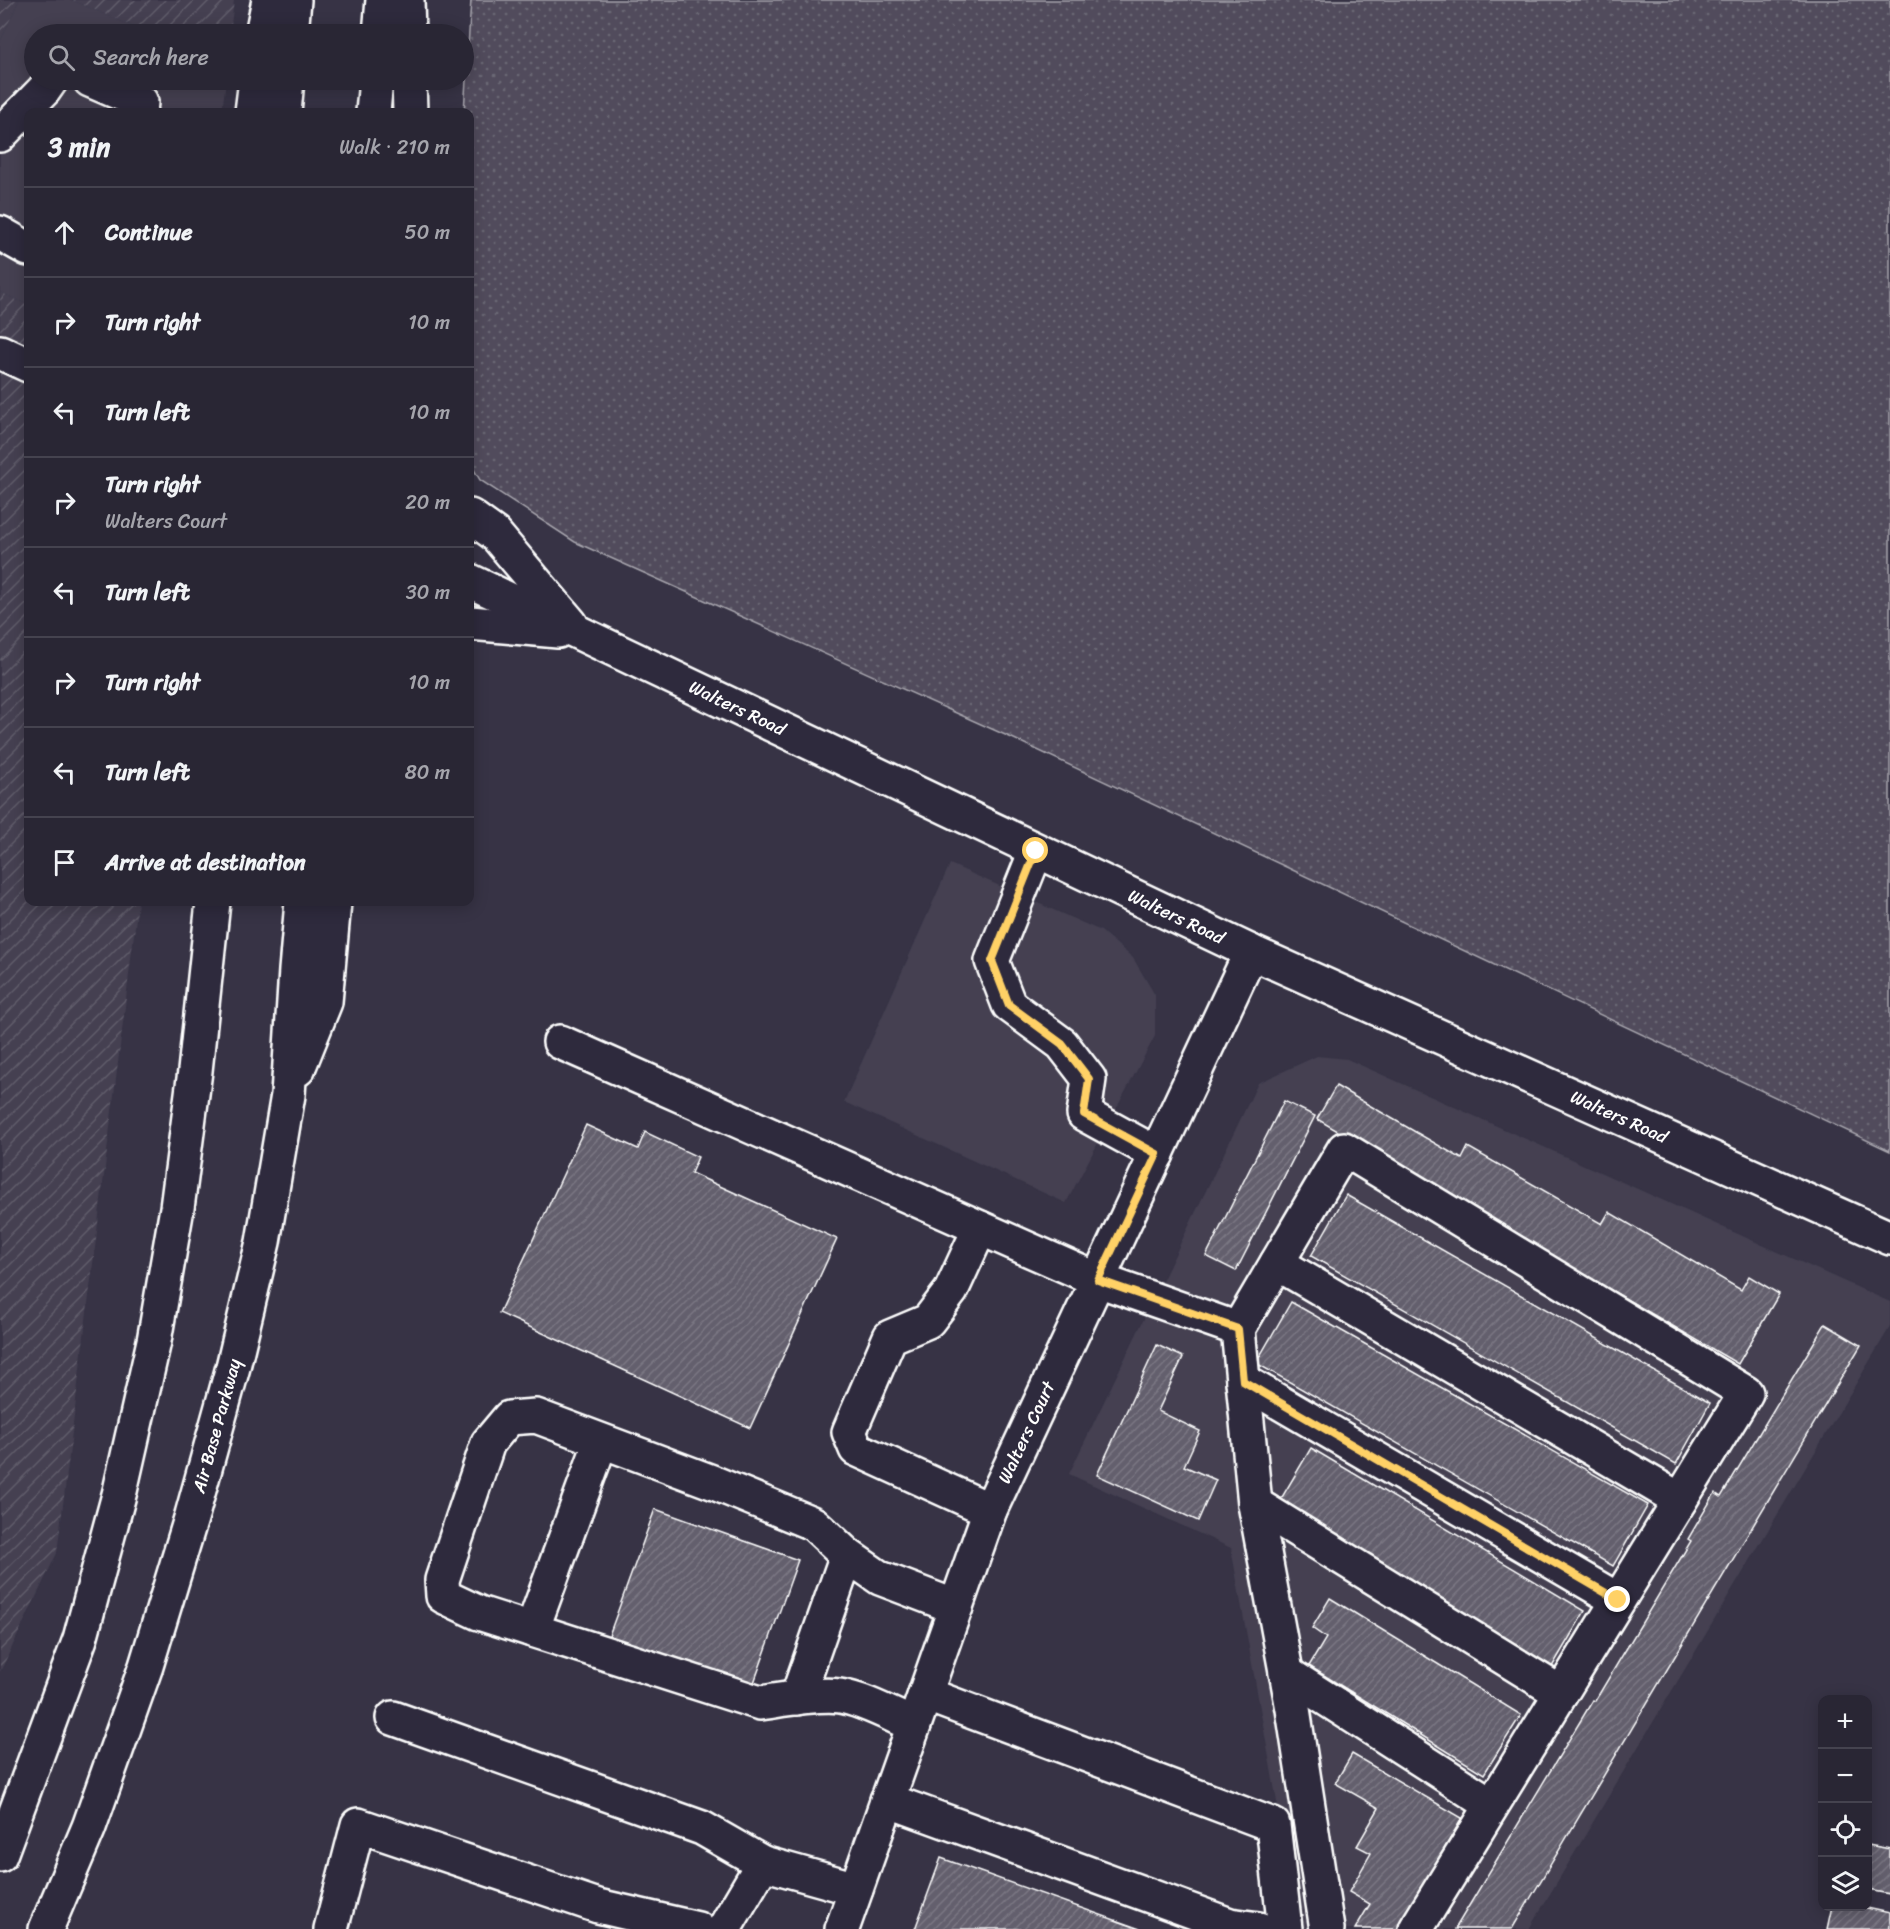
<!DOCTYPE html>
<meta charset="utf-8">
<style>
body{margin:0;font-family:Sriracha,sans-serif;background:#353240;color:#f1f3f6}
.controls{position:absolute;right:18px;bottom:18px;display:grid;overflow:hidden;border-radius:12px;box-shadow:0 3px 15px #0003}
.controls button{width:54px;height:54px;display:grid;place-items:center;padding:0;border:0;border-bottom:2px solid #45434f;background:#292634;color:#f1f3f6;font:30px sans-serif}
.stop{position:absolute;width:18px;height:18px;margin:-14px;border:4px solid #ffd166;border-radius:50%;background:#fff}
.stop.end{background:#ffd166;border-color:#fff;box-shadow:0 2px 6px #0008}
.list{margin:0;padding:0;list-style:none}
h2{display:flex;justify-content:space-between;align-items:center;height:78px;margin:0;padding:0 24px;font-size:26px}
h2 small{font-size:20px;font-weight:400;color:#a5a5ac}
.list li{display:grid;grid-template-columns:39px 1fr auto;gap:18px;align-items:center;box-sizing:border-box;height:90px;padding:0 24px;border-top:2px solid #45434f}
.list b{display:block;font-size:22px;white-space:nowrap}
.list p{margin:0;font-size:20px;white-space:nowrap;color:#a5a5ac}
.list em{font-size:20px;font-style:normal;color:#a5a5ac}
.icon{flex:none;width:33px;height:33px;fill:none;stroke:currentColor;stroke-width:2;stroke-linecap:round;stroke-linejoin:round}
.map{position:relative;flex:none;width:1890px;height:1929px;overflow:hidden}
.search{position:absolute;background:#292634;box-shadow:0 3px 15px #0003;left:24px;top:24px;width:450px;height:66px;display:flex;align-items:center;gap:15px;box-sizing:border-box;padding:0 21px;border-radius:33px;color:#a5a5ac;font-size:22px}
.panel{position:absolute;background:#292634;box-shadow:0 3px 15px #0003;left:24px;top:108px;width:450px;height:798px;border-radius:12px}
.map>svg:first-child{display:block}
.built{fill:#444051}
.industrial{fill:url(#industrial-furrows)}
.grass{fill:url(#grass-dots);stroke:#a8a6ae;stroke-width:1.5}
.building{fill:url(#building-hatch);stroke:#fff;stroke-width:1.5}
.lines{fill:none;stroke-linecap:round;stroke-linejoin:round}
.minor-casing{stroke:#fff;stroke-width:38}
.major-casing{stroke:#fff;stroke-width:38}
.minor{stroke:#2f2a3d;stroke-width:33}
.major{stroke:#2f2a3d;stroke-width:33}
.route{stroke:#ffd166;stroke-width:8}
.labels{text-anchor:middle;dominant-baseline:central;stroke-width:5;stroke-linejoin:round;paint-order:stroke}
.street-label{font-size:18px;fill:#fff;stroke:#2f2a3d}
</style>
<div class="map">
<svg width="1890" height="1929" viewBox="0 0 1890 1929">
<defs>
<pattern id="industrial-furrows" width="10" height="10" patternUnits="userSpaceOnUse" patternTransform="scale(1.5)"><rect width="10" height="10" fill="#444051"/><path d="M-1 1l2-2M0 10L10 0M9 11l2-2" fill="none" stroke="#605d6b"/></pattern>
<pattern id="grass-dots" width="8" height="8" patternUnits="userSpaceOnUse" patternTransform="scale(1.5)"><rect width="8" height="8" fill="#514c5c"/><path d="M2 2h.1M6 6h.1" fill="none" stroke="#6b6774" stroke-width="1.8" stroke-linecap="round"/></pattern>
<pattern id="building-hatch" width="6" height="6" patternUnits="userSpaceOnUse" patternTransform="scale(1.5)"><rect width="6" height="6" fill="#635f6d"/><path d="M-1 1l2-2M0 6l6-6M5 7l2-2" fill="none" stroke="#7a7783"/></pattern>
</defs>
<rect width="100%" height="100%" fill="#373345"/>
<filter id="ink" filterUnits="userSpaceOnUse"><feTurbulence type="fractalNoise" baseFrequency=".0167" numOctaves="2"/><feDisplacementMap in="SourceGraphic" scale="12" xChannelSelector="R" yChannelSelector="G"/><feConvolveMatrix kernelMatrix="1 2 1 2 8 2 1 2 1" color-interpolation-filters="sRGB"/></filter>
<g filter="url(#ink)">
<g class="built">
<polygon points="19,0 72,0 150,34 34,34 34,80 226,80 222,112 28,112 28,305 0,292 0,42"/>
<polygon points="950,864 1101,931 1133,958 1155,995 1155,1036 1066,1203 844,1102"/>
<polygon points="1317,1056 1347,1059 1890,1302 1890,1327 1529,1929 1300,1929 1231,1548 1069,1474 1258,1083"/>
</g>
<g class="industrial">
<polygon points="0,0 19,0 0,42"/>
<polygon points="72,0 234,0 230,34 150,34"/>
<polygon points="0,292 28,305 28,902 138,902 57,1553 0,1672"/>
</g>
<polygon class="grass" points="471,0 1890,0 1890,1151 1012,738 575,542 480,480 470,463 470,112 464,112"/>
<g class="building">
<polygon points="1336,1086 1462,1159 1468,1147 1602,1224 1609,1212 1741,1290 1749,1276 1779,1294 1738,1364 1317,1119"/>
<polygon points="1284,1101 1315,1116 1236,1271 1206,1256"/>
<polygon points="586,1125 638,1149 645,1132 698,1157 691,1173 837,1239 750,1428 499,1313"/>
<polygon points="1346,1195 1710,1403 1676,1464 1311,1256"/>
<polygon points="1291,1302 1648,1505 1613,1566 1256,1363"/>
<polygon points="1825,1324 1861,1345 1512,1929 1455,1929 1593,1700 1595,1701 1691,1541 1688,1539 1715,1493 1721,1497"/>
<polygon points="1157,1345 1183,1357 1158,1411 1200,1431 1184,1466 1216,1480 1198,1521 1097,1475"/>
<polygon points="1311,1448 1585,1611 1549,1672 1275,1509"/>
<polygon points="655,1509 798,1560 751,1691 608,1638"/>
<polygon points="1330,1598 1521,1715 1484,1774 1309,1666 1326,1638 1312,1628"/>
<polygon points="1352,1754 1462,1818 1398,1929 1355,1929 1370,1904 1349,1892 1371,1853 1357,1846 1379,1808 1335,1783"/>
<polygon points="1868,1845 1890,1849 1890,1894 1868,1890"/>
<polygon points="941,1858 1140,1929 915,1929"/>
<polygon points="1832,1906 1858,1906 1890,1913 1890,1929 1827,1929"/>
</g>
<g class="lines">
<g class="minor-casing">
<g id="minor">
<polyline points="90,80 141,102 140,112"/>
<polyline points="0,135 44,90 51,80"/>
<polyline points="0,233 28,249"/>
<polyline points="0,352 28,365"/>
<polyline points="1036,851 992,961 1009,1005 1062,1044 1089,1079 1084,1114 1157,1154"/>
<polyline points="560,1042 1098,1280 1238,1329"/>
<polyline points="980,1228 951,1291 928,1321 890,1337 849,1432 856,1449 990,1510"/>
<polyline points="1277,1263 1680,1500"/>
<polyline points="1243,1381 1618,1600"/>
<polyline points="1255,1504 1561,1693"/>
<polyline points="532,1630 601,1441"/>
<polyline points="1286,1673 1492,1805"/>
<polyline points="925,1694 1273,1825 1285,1929"/>
<polyline points="797,1698 847,1555"/>
<polyline points="393,1718 702,1828 763,1863 856,1889"/>
<path d="M914,1725C893,1716 862,1699 840,1696C818,1693 782,1700 760,1703L479,1613L443,1596L442,1580L488,1443L509,1418L536,1416L712,1482L814,1524L847,1555L880,1578L956,1607"/>
<polyline points="887,1800 1230,1925 1259,1929"/>
<polyline points="331,1929 358,1825 598,1906 698,1929"/>
<polyline points="724,1929 763,1863"/>
<path id="s1" d="M842,1929L990,1510L1251,952"/>
<polyline points="1327,1929 1293,1709 1255,1504 1238,1329 1344,1149 1746,1393 1416,1929"/>
</g>
</g>
<g class="major-casing">
<g id="major">
<polyline points="407,0 408,34"/>
<polyline points="262,34 269,0"/>
<polyline points="291,34 294,0"/>
<polyline points="380,34 383,0"/>
<polyline points="409,80 410,112"/>
<polyline points="252,112 256,80"/>
<polyline points="284,112 287,80"/>
<polyline points="373,112 376,80"/>
<polyline points="470,516 495,534 571,624"/>
<path id="s2" d="M470,581L1251,952L1890,1238"/>
<polyline points="470,623 558,631"/>
<polyline points="298,1069 325,1002 334,902"/>
<polyline points="0,1855 80,1639 120,1491 154,1341 177,1208 195,1071 213,902"/>
<path id="s3" d="M46,1929L89,1827L146,1666L192,1515L233,1367L263,1242L288,1095L296,970L302,902"/>
</g>
</g>
<use href="#minor" class="minor"/>
<use href="#major" class="major"/>
</g>
</g>
<g class="lines" filter="url(#ink)">
<polyline class="route" points="1036,851 992,961 1009,1005 1062,1044 1089,1079 1084,1114 1157,1154 1098,1280 1238,1329 1243,1381 1618,1600"/>
</g>
<g class="labels">
<g class="street-label">
<text stroke="none"><textPath href="#s2" startOffset="296">Walters Road</textPath></text>
<text stroke="none"><textPath href="#s2" startOffset="782">Walters Road</textPath></text>
<text stroke="none"><textPath href="#s2" startOffset="1268">Walters Road</textPath></text>
<text stroke="none"><textPath href="#s3" startOffset="532">Air Base Parkway</textPath></text>
<text stroke="none"><textPath href="#s1" startOffset="530">Walters Court</textPath></text>
</g>
</g>
</svg>
<div class="controls">
<button>+</button>
<button>−</button>
<button><svg class="icon" aria-label="locate" viewBox="0 0 24 24"><circle cx="12" cy="12" r="6"/><path d="M12 2v4M12 18v4M2 12h4M18 12h4"/></svg></button>
<button><svg class="icon" aria-label="layers" viewBox="0 0 24 24"><path d="M12 4l9 5-9 5-9-5zM3 14l9 5 9-5"/></svg></button>
</div>
<div class="stop" style="left:1036px;top:851px"></div>
<div class="stop end" style="left:1618px;top:1600px"></div>
<div class="search"><svg class="icon" aria-label="search" viewBox="0 0 24 24"><circle cx="10" cy="10" r="6"/><path d="M15 15l6 6"/></svg>Search here</div>
<section class="panel">
<h2>3 min<small>Walk · 210 m</small></h2>
<ul class="list">
<li><svg class="icon" aria-label="ahead" viewBox="0 0 24 24"><path d="M12 20V5M6 11l6-6 6 6"/></svg><div><b>Continue</b></div><em>50 m</em></li>
<li><svg class="icon" aria-label="right" viewBox="0 0 24 24"><path d="M7 20v-9h11M14 6l5 5-5 5"/></svg><div><b>Turn right</b></div><em>10 m</em></li>
<li><svg class="icon" aria-label="left" viewBox="0 0 24 24"><path d="M17 20v-9H6M10 6l-5 5 5 5"/></svg><div><b>Turn left</b></div><em>10 m</em></li>
<li><svg class="icon" aria-label="right" viewBox="0 0 24 24"><path d="M7 20v-9h11M14 6l5 5-5 5"/></svg><div><b>Turn right</b><p>Walters Court</p></div><em>20 m</em></li>
<li><svg class="icon" aria-label="left" viewBox="0 0 24 24"><path d="M17 20v-9H6M10 6l-5 5 5 5"/></svg><div><b>Turn left</b></div><em>30 m</em></li>
<li><svg class="icon" aria-label="right" viewBox="0 0 24 24"><path d="M7 20v-9h11M14 6l5 5-5 5"/></svg><div><b>Turn right</b></div><em>10 m</em></li>
<li><svg class="icon" aria-label="left" viewBox="0 0 24 24"><path d="M17 20v-9H6M10 6l-5 5 5 5"/></svg><div><b>Turn left</b></div><em>80 m</em></li>
<li><svg class="icon" aria-label="arrive" viewBox="0 0 24 24"><path d="M6 21V4h12l-3 4 3 4H6"/></svg><div><b>Arrive at destination</b></div></li>
</ul>
</section>
</div>
